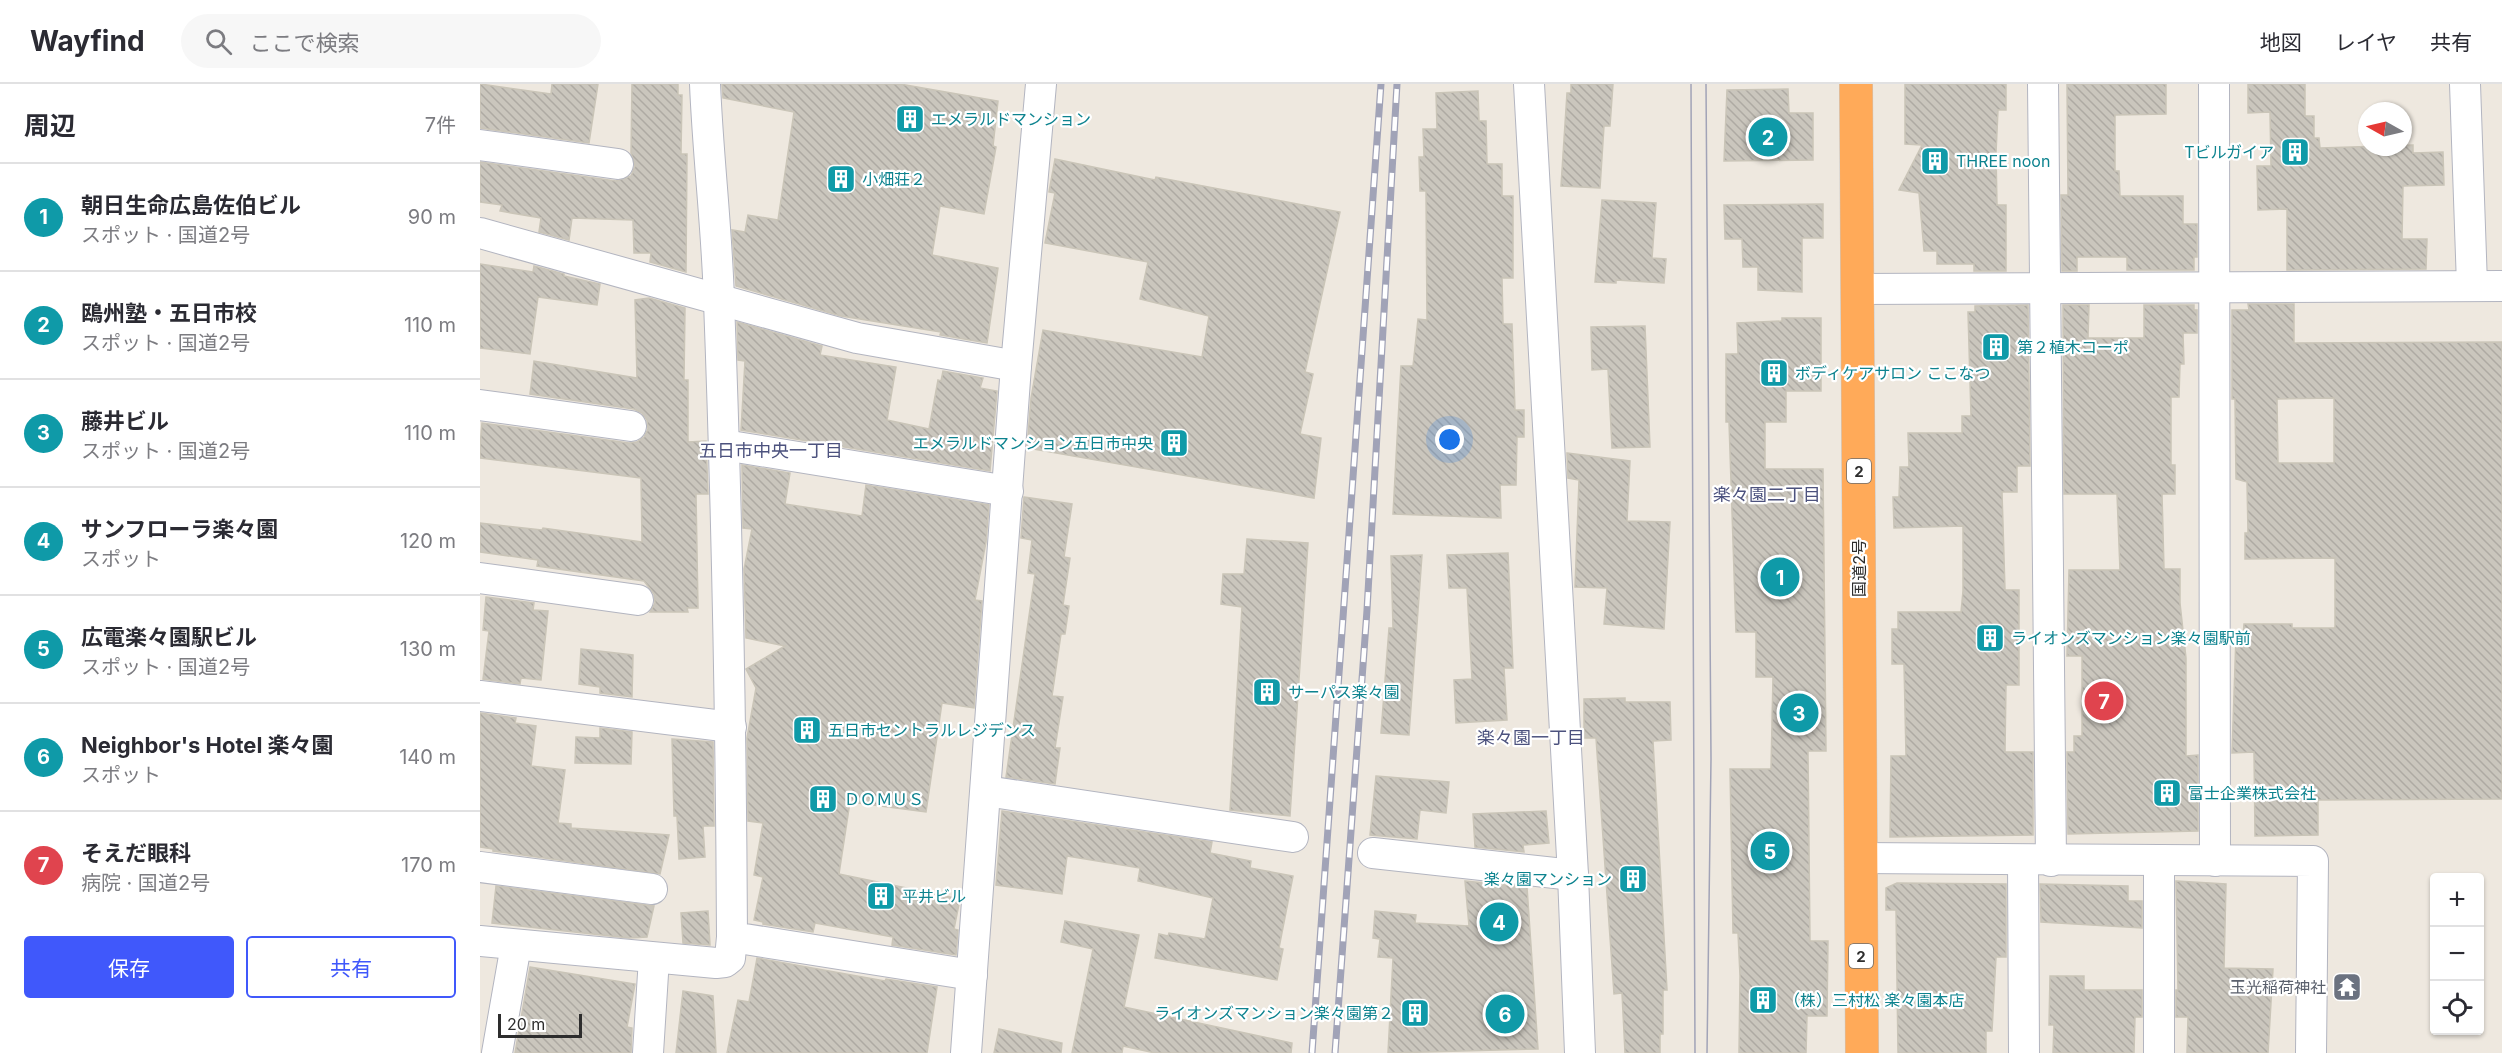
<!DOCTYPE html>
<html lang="ja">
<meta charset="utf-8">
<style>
body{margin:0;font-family:Inter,"Noto Sans JP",sans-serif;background:#f7f7f7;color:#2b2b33}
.controls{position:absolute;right:18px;bottom:18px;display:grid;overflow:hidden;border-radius:6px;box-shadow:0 2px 4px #0004}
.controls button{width:54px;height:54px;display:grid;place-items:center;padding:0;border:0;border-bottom:2px solid #e1e1e2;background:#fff;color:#2b2b33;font:30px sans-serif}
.compass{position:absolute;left:1878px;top:18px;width:54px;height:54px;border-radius:50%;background:#fff;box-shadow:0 2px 4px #0004;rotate:278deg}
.scale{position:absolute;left:18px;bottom:15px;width:84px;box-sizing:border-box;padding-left:6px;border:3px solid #2d2d2d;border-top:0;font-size:16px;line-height:21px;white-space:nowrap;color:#2d2d2d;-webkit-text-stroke:4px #fff;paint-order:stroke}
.you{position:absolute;left:970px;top:356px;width:21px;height:21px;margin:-15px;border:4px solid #fff;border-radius:50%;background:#1a73e8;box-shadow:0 0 0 9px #1a73e833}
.badge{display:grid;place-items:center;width:39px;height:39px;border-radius:50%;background:#4058fb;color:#fff;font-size:20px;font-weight:700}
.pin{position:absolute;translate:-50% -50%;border:3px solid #fff;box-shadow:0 2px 6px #0006}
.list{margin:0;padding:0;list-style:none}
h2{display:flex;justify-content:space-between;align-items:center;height:78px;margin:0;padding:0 24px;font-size:26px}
h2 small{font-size:20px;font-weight:400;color:#7c7c81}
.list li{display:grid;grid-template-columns:39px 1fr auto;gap:18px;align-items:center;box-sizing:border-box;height:108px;padding:0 24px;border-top:2px solid #e1e1e2}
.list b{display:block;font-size:22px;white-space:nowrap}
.list p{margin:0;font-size:20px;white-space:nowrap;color:#7c7c81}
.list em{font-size:20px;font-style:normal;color:#7c7c81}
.actions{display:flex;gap:12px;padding:18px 24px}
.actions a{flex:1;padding:14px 0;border:2px solid #4058fb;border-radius:6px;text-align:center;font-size:21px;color:#4058fb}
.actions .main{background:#4058fb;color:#fff}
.icon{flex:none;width:33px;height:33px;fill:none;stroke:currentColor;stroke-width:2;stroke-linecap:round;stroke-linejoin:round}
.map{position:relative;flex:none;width:2022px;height:969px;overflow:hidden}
header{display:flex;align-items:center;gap:36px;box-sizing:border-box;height:84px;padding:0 30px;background:#fff;border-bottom:2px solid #e1e1e2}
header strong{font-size:28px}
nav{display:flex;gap:33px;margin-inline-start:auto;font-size:21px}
.search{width:420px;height:54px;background:#f7f7f7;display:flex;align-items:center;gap:15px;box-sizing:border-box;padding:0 21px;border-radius:33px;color:#7c7c81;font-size:22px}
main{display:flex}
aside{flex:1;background:#fff}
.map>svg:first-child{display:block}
.building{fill:url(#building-back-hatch);stroke:#cac5b8;stroke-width:1.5;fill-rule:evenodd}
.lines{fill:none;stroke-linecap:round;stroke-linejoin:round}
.street-casing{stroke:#b3b5c0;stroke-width:32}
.highway-casing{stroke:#c8c8c8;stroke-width:34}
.street{stroke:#fff;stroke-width:30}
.highway{stroke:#ffaa59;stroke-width:33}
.tram{stroke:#a1a3b7;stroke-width:1.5}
.rail-casing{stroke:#a1a3b7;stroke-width:7}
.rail{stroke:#fff;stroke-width:4.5;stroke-dasharray:14;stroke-linecap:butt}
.labels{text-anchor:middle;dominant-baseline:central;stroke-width:4.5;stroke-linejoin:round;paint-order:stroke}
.shield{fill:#fff;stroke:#6c6c6c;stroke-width:1.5}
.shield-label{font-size:15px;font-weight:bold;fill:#2d2d2d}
.culture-label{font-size:16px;fill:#0d838f;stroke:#fff;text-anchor:start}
.street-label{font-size:16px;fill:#2d2d2d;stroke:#fff}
.worship-label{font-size:16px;fill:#5b616d;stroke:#fff;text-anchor:end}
.neighbourhood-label{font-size:18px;fill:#4c527e;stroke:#fff}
</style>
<header>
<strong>Wayfind</strong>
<div class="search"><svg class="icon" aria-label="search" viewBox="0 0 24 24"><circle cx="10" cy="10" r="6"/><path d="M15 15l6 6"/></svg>ここで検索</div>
<nav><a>地図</a><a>レイヤ</a><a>共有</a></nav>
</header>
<main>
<aside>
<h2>周辺<small>7件</small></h2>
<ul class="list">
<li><span class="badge" style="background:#0f9aa8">1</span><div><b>朝日生命広島佐伯ビル</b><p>スポット · 国道2号</p></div><em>90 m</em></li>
<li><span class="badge" style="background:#0f9aa8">2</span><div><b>鴎州塾・五日市校</b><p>スポット · 国道2号</p></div><em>110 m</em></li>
<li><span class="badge" style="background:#0f9aa8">3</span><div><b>藤井ビル</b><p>スポット · 国道2号</p></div><em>110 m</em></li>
<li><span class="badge" style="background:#0f9aa8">4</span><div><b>サンフローラ楽々園</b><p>スポット</p></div><em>120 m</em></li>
<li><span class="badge" style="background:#0f9aa8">5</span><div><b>広電楽々園駅ビル</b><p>スポット · 国道2号</p></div><em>130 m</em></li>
<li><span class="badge" style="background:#0f9aa8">6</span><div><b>Neighbor's Hotel 楽々園</b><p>スポット</p></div><em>140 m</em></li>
<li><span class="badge" style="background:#e0444e">7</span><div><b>そえだ眼科</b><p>病院 · 国道2号</p></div><em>170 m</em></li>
</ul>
<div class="actions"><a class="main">保存</a><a>共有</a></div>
</aside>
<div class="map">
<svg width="2022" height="969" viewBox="0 0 2022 969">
<defs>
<pattern id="building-back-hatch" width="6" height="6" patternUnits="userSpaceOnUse" patternTransform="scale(1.5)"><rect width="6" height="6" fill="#cac6bd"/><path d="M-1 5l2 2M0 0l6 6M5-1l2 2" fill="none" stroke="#aeaaa3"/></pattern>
</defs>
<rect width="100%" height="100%" fill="#eee8df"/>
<g class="building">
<polygon points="0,0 71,10 72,0 118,0 109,59 0,44"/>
<polygon points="152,0 198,0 198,11 202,11 201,70 207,70 206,188 170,178 171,169 154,169 153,136 92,134 89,156 59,148 61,134 20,127 22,121 0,118 0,78 136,97 151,92 155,82 151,69"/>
<polygon points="242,0 420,0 518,17 513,62 516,63 504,130 460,122 452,171 518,184 507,259 460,251 461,248 361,232 256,202 252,146 265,148 268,131 298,136 314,28 243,14"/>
<polygon points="1091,0 1133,0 1130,42 1124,42 1120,104 1081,102 1087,9 1091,9"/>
<polygon points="1425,0 1526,0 1526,26 1518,26 1516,69 1517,121 1526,121 1526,187 1494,187 1494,180 1457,180 1457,167 1444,167 1439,109 1419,106 1442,61 1425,60"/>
<polygon points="1587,0 1686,0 1686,30 1635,31 1635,87 1639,87 1640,112 1703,112 1703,140 1717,140 1717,173 1714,173 1714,186 1647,186 1647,173 1597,173 1597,187 1582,187 1581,111 1588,111"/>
<polygon points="1768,0 1825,0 1825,32 1834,32 1834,54 1839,54 1840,64 1933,61 1933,69 1963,68 1964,101 1923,102 1922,155 1947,155 1946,185 1807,186 1807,125 1778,126 1777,82 1791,82 1790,28 1768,29"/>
<polygon points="1308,5 1309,29 1333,29 1333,76 1244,77 1247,6"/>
<polygon points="998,7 999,37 1006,37 1007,80 1022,80 1022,112 1033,112 1033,194 1022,194 1023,240 1032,240 1035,326 1044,326 1044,353 1037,353 1036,401 1020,401 1021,434 913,430 921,282 933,282 938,235 947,236 946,107 940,107 939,73 944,73 943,45 957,45 956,9"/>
<polygon points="575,75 675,96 676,93 860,128 825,288 833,290 820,350 841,354 834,414 547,364 551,314 563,246 722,273 729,232 660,215 668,178 565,159 575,109 569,108"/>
<polygon points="1122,116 1176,119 1172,174 1186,175 1184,199 1136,196 1136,199 1115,198"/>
<polygon points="1343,120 1343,154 1322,154 1322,208 1278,206 1278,183 1263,183 1262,155 1245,155 1244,121"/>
<polygon points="0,180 53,188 54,182 84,190 84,192 120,200 117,221 58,213 50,270 0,264"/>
<polygon points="169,214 205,224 204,296 208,296 208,358 226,357 228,410 216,410 218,524 207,524 208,528 170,528 175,519 174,510 164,497 57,482 58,476 0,468 0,439 62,446 63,444 162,458 161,394 0,374 0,362 2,339 149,359 157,358 164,353 168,345 167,336 162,329 154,325 50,310 54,277 157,294 155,216"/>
<path d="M1768,220H1814V259L2022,258V715L1838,716V751L1775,752L1774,668L1752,669L1756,552H1763L1764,540H1812V544H1855V474L1765,475V449H1768L1767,398L1756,395L1755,315H1752V226H1769ZM1854,314V379H1798L1797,315Z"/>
<polygon points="1548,221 1550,382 1537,382 1537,408 1522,408 1525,506 1539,506 1539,601 1526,601 1525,668 1553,668 1553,751 1410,753 1411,672 1426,672 1424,580 1412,580 1412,545 1418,545 1418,528 1481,528 1483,507 1483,442 1414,444 1413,413 1419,413 1420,383 1429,383 1428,349 1482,349 1482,332 1491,332 1488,228 1495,228 1495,222"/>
<polygon points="1583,221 1609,221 1608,254 1664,254 1664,221 1714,221 1714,226 1717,226 1717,249 1703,249 1704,280 1700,280 1699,313 1691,313 1691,381 1695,381 1695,410 1682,410 1684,485 1700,485 1700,519 1706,574 1706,672 1718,671 1718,747 1588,750 1587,668 1594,668 1594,652 1602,652 1602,572 1587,572 1589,486 1640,486 1637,410 1584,410"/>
<polygon points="1302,234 1341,234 1341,307 1306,307 1306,338 1285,338 1285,385 1343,385 1346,667 1328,667 1330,857 1348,857 1347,932 1327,932 1326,969 1259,969 1260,892 1258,849 1253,849 1250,685 1291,685 1293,593 1276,593 1276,548 1256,548 1249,338 1246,338 1246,270 1258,270 1257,239 1302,237"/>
<polygon points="257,238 342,262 340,271 416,283 407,336 449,345 458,296 461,297 463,287 503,294 500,304 517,307 510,387 261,346 265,277 258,276"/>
<polygon points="1165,242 1170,363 1132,364 1128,285 1112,286 1111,243"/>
<polygon points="1087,369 1150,377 1147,437 1190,438 1184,545 1124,540 1127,504 1095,503 1099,396 1088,394"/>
<polygon points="262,381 310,389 305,420 382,432 386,401 509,421 506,458 495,516 502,517 494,624 462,619 446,728 370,718 359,790 480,815 474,845 478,846 476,871 412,861 413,853 335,839 333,848 283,840 283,838 274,836 283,793 274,791 283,739 268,737 267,654 276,604 266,585 305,562 266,554 264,485 272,445 263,444"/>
<polygon points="544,413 592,420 584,473 590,474 583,521 589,522 585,550 581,550 572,612 583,613 575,664 580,664 575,700 526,693 555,490 548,489 552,456 541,454"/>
<polygon points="767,455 828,459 810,732 750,726 762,523 741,520 743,490 764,490"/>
<polygon points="1028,469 1033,584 1024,584 1027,636 976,639 974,596 992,595 987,504 969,504 967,471"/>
<polygon points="942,471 929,651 901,649 909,544 913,544 911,472"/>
<polygon points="6,513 54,519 53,526 68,527 61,596 41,594 40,600 3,595 9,547 3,546"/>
<polygon points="101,565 153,571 152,613 120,609 120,603 99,600"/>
<polygon points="1145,614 1145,618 1190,618 1191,656 1173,657 1187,906 1183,906 1183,950 1180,950 1180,969 1145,969 1142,909 1134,910 1116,654 1104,654 1104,615"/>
<polygon points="0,629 36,634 35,639 56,642 51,682 85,686 78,739 91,740 91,744 189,751 180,790 13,767 13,765 0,763"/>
<polygon points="120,644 152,648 151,680 95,679 96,653 120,654"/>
<polygon points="192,655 233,658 234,742 223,742 225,773 199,775 197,732 194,732"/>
<polygon points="896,692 969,698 966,729 940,726 937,755 890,751"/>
<polygon points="522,727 732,758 730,769 771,777 770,784 813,792 799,864 803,865 797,896 675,874 679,850 688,852 689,849 725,855 733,814 658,797 660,784 587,772 582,810 516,801"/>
<polygon points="1066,727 1069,759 1043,761 1044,768 995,763 993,730"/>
<polygon points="985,797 1047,803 1058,965 908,969 913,874 898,873 900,855 893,854 895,827 936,831 935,839 989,842"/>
<polygon points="1696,797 1746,800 1744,884 1793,885 1788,969 1707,969 1708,933 1696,933 1696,906 1698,906"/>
<polygon points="1417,799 1526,800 1526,873 1516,873 1512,947 1506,947 1506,969 1418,969 1416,826 1406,826 1406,804"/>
<polygon points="1560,800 1648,802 1648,817 1662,817 1662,844 1561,838"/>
<polygon points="16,802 174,822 167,853 149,854 12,839"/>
<polygon points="228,827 230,861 203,859 201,829"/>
<polygon points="585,837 659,851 644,923 812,959 811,969 675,969 643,962 642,969 592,969 613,865 581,858"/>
<polygon points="277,874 405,897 406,895 457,903 447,969 247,969 258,916 269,918"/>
<polygon points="50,883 155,900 147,943 152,944 151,969 35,969"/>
<polygon points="1570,892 1604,892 1604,906 1662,906 1662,933 1655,933 1654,969 1573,969 1574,941 1569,941"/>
<polygon points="203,907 233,912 236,969 196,969"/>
<polygon points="519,945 582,959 581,969 514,969"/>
</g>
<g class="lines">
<g class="street-casing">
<g id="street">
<path d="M225,0C228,73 237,145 239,217C247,429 251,641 252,853L492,891"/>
<polyline points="1049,0 1093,791 1100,969"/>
<polyline points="1563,0 1571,777"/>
<polyline points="1734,0 1735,777"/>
<polyline points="1985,0 1992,201"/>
<polyline points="0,61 138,80"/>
<polyline points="0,149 377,254 536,282"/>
<polyline points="1378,205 2022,202"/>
<polyline points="0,321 151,342"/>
<polyline points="244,361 528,407"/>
<polyline points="0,494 158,516"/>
<polyline points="0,612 251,643"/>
<polyline points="506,707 813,753"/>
<polyline points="893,769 1093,791"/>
<polyline points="1380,774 1833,777 1831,969"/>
<polyline points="1543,776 1544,969"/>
<polyline points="1679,776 1679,969"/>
<polyline points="0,783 172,805"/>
<polyline points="0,857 236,879 245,878 250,874 252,853"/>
<polyline points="17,969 36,861"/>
<polyline points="168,969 174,874"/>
<polyline points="486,969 536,282 561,0"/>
</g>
</g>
<g class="highway-casing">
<polyline id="highway" points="1376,0 1382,969"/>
</g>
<use href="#street" class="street"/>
<use href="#highway" class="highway"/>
<g class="tram">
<polyline points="1211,0 1215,969"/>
<polyline points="1226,0 1231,675 1227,969"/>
</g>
<g class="rail-casing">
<g id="rail">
<polyline points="832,969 901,0"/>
<polyline points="855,969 887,526 917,0"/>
</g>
</g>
<use href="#rail" class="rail"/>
</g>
<defs>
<g id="building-square" transform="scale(1.5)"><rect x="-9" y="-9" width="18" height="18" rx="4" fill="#0f9aa8" stroke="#fff"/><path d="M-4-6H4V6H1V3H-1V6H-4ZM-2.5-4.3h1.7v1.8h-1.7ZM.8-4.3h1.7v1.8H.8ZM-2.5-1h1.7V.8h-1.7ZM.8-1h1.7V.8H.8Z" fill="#fff"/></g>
<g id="temple-square" transform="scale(1.5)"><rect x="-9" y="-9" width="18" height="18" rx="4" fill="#6b7280" stroke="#fff"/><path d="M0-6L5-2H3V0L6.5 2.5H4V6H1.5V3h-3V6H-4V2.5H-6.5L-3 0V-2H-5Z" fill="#fff"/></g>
</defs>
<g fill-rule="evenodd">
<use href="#building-square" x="430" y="35"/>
<use href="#building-square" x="1815" y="68"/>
<use href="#building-square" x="1455" y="77"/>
<use href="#building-square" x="361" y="95"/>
<use href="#building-square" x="1516" y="263"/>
<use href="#building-square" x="1294" y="289"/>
<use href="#building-square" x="694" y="359"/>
<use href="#building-square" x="1510" y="554"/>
<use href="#building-square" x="787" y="608"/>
<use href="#building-square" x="327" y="646"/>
<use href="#building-square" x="1687" y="709"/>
<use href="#building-square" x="343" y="715"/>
<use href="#building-square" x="1153" y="795"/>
<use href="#building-square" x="401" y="812"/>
<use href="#temple-square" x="1867" y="903"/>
<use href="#building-square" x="1283" y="916"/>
<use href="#building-square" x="935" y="929"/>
</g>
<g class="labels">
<g class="shield">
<rect x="1367" y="375" width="24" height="24" rx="4.5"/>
<rect x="1369" y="860" width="24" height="24" rx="4.5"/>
</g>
<g class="shield-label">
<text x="1379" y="387">2</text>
<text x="1381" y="872">2</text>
</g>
<g class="culture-label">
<text x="451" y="35">エメラルドマンション</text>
<text x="1794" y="68" text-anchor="end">Tビルガイア</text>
<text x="1476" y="77">THREE noon</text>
<text x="382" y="95">小畑荘２</text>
<text x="1537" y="263">第２植木コーポ</text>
<text x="1315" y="289">ボディケアサロン ここなつ</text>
<text x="673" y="359" text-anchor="end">エメラルドマンション五日市中央</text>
<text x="1531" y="554">ライオンズマンション楽々園駅前</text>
<text x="808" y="608">サーパス楽々園</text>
<text x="348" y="646">五日市セントラルレジデンス</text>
<text x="1708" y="709">富士企業株式会社</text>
<text x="364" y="715">ＤＯＭＵＳ</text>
<text x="1132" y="795" text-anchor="end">楽々園マンション</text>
<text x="422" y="812">平井ビル</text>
<text x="1304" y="916">（株）三村松 楽々園本店</text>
<text x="914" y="929" text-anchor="end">ライオンズマンション楽々園第２</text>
</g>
<g class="street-label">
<text transform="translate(1379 484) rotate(-90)">国道2号</text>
</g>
<g class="worship-label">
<text x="1846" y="903">玉光稲荷神社</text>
</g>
<g class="neighbourhood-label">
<text x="291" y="366">五日市中央一丁目</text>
<text x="1287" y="410">楽々園二丁目</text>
<text x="1051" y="653">楽々園一丁目</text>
</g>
</g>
</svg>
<div class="controls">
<button>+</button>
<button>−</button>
<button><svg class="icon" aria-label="locate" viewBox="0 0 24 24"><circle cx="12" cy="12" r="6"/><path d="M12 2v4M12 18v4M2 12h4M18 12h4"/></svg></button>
</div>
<svg class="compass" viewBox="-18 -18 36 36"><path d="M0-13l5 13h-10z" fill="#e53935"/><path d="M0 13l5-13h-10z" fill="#7c7c81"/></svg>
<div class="scale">20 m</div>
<div class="you"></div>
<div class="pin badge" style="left:1300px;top:493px;background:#0f9aa8">1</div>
<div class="pin badge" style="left:1288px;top:53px;background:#0f9aa8">2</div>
<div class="pin badge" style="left:1319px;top:629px;background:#0f9aa8">3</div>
<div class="pin badge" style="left:1019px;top:838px;background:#0f9aa8">4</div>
<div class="pin badge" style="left:1290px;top:767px;background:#0f9aa8">5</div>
<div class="pin badge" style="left:1025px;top:930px;background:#0f9aa8">6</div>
<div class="pin badge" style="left:1624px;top:617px;background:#e0444e">7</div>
</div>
</main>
